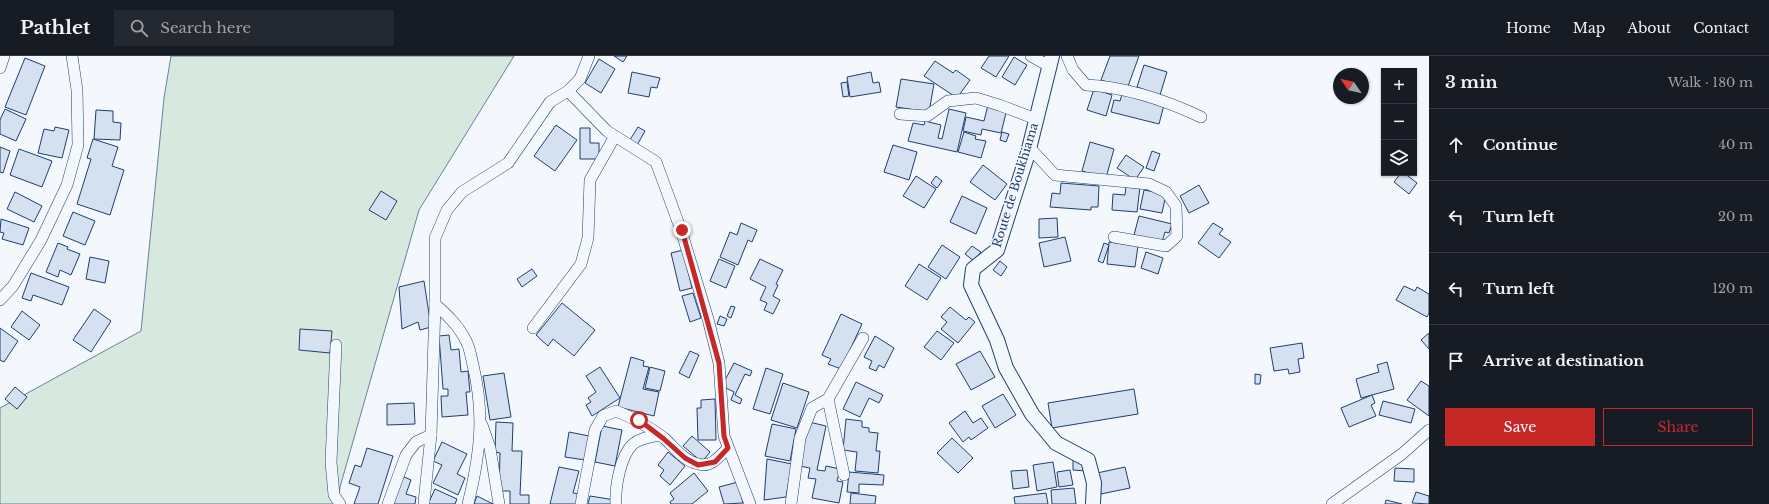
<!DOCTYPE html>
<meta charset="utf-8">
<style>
body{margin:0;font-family:"Libre Baskerville",serif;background:#242831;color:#f1f3f6}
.controls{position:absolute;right:12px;top:12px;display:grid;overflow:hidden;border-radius:0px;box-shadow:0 1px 3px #0004}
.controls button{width:36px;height:36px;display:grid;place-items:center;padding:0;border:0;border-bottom:1px solid #363941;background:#171b24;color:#f1f3f6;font:20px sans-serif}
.compass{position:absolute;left:1333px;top:12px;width:36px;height:36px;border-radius:50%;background:#171b24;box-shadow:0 1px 3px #0004;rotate:304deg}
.stop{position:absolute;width:12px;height:12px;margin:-9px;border:3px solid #c62828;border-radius:50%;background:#fff}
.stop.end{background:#c62828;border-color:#fff;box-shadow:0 1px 4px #0008}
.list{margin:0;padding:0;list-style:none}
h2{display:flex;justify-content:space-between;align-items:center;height:52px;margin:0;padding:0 16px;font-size:17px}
h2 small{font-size:13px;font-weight:400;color:#9ea1a6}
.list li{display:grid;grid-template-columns:26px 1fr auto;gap:12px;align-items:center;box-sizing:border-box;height:72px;padding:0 16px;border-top:1px solid #363941}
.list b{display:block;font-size:15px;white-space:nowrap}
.list em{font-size:13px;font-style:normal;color:#9ea1a6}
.actions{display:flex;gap:8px;padding:12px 16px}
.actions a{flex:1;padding:9px 0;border:1px solid #c62828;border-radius:0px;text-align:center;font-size:14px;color:#c62828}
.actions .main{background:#c62828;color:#fff}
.icon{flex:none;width:22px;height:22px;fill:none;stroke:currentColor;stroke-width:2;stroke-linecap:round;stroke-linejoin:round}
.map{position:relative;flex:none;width:1429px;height:448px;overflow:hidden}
header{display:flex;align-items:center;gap:24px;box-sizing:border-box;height:56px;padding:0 20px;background:#171b24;border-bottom:1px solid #363941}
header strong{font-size:19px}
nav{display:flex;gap:22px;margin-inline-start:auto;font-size:14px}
.search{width:280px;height:36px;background:#242831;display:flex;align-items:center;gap:10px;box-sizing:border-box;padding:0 14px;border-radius:0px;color:#9ea1a6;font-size:15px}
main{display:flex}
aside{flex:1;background:#171b24}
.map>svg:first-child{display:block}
.green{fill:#d7e8df;stroke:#687fa3}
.building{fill:#d5e0f0;stroke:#1d3f73}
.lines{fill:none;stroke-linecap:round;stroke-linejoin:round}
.minor-casing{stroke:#1d3f73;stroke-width:12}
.tertiary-casing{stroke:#1d3f73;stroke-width:16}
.minor{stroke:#f4f7fb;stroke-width:11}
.tertiary{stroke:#f4f7fb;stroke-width:14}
.route{stroke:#c62828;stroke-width:5}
.labels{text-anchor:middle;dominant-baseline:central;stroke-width:3;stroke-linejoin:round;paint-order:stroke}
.street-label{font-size:12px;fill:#1d3f73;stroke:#f4f7fb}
</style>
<header>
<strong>Pathlet</strong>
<div class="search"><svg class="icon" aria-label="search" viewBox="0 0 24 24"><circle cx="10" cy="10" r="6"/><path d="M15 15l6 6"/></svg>Search here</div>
<nav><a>Home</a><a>Map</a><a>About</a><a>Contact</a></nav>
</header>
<main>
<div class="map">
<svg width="1429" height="448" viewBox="0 0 1429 448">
<rect width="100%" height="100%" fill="#f4f7fb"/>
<polygon class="green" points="171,0 514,0 419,154 340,431 338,448 0,448 0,352 141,275 164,42"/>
<g class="building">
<polygon points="614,0 627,0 623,6"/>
<polygon points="989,0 1009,0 996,21 981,12"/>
<polygon points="1110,0 1139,0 1127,33 1101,24"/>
<polygon points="1014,1 1027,9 1015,29 1002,21"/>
<polygon points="25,2 45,10 26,59 5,51"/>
<polygon points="599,3 615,13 601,37 585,27"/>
<polygon points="935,5 953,17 956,14 970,24 957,42 924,20"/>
<polygon points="1144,9 1167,16 1160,39 1137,31"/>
<polygon points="632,16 660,22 657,32 651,31 649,41 628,37"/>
<polygon points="871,16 873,27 879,26 881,36 850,41 847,21"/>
<polygon points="901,23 934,28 929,56 896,51"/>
<polygon points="847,26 849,40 843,41 841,27"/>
<polygon points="1094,33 1112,39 1106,60 1087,54"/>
<polygon points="1123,35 1164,49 1159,68 1111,56 1114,44 1120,45"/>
<polygon points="988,49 1007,53 1001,77 982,73 981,79 963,75 966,61 984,65"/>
<polygon points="5,53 26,63 16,85 0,78 0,64"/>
<polygon points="949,53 966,57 957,96 908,85 913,67 924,69 925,65 941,69 938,82 942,83"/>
<polygon points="96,54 113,55 113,66 121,67 120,84 94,83"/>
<polygon points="556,69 577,84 555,115 534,100"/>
<polygon points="55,71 69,74 62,102 38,97 44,73 54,75"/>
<polygon points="638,71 645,75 636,91 628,87"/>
<polygon points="580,72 590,72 590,87 599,87 599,103 580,103"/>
<polygon points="964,76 976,80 975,83 986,85 981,102 958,96"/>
<polygon points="1002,76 1009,78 1006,86 1000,84"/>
<polygon points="93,83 118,91 112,110 124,114 110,159 77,148 91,103 87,102"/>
<polygon points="1090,86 1114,93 1106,122 1082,115"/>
<polygon points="893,89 917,96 909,124 884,116"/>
<polygon points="0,91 10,95 3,117 0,116"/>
<polygon points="19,93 52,105 42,131 10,119"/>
<polygon points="1152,95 1160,98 1154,115 1146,112"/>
<polygon points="1126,99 1144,111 1135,124 1117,112"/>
<polygon points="983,109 1007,128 995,144 970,126"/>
<polygon points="1401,117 1404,117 1417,127 1409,138 1394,126"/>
<polygon points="916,120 936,133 924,152 903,140"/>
<polygon points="936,120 942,125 937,132 931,127"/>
<polygon points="1061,127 1099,130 1098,151 1091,151 1091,154 1050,151 1052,137 1060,138"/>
<polygon points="1199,129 1209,147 1189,157 1180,140"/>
<polygon points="1126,130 1140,131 1137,156 1112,154 1113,138 1125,139"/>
<polygon points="1144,134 1166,138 1162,157 1140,153"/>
<polygon points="381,135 397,145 386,164 369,154"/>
<polygon points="15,136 42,150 34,166 7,153"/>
<polygon points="962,140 987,152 976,178 950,166"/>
<polygon points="73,156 95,165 85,189 63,180"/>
<polygon points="1139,160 1172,168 1169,177 1165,176 1162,186 1134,179"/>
<polygon points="1057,162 1058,181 1039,182 1039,163"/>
<polygon points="1,163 29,172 23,189 2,183 4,177 0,176"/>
<polygon points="741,167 757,174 752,186 748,184 738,209 720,201 730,176 737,179"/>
<polygon points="1213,167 1223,173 1219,178 1231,186 1219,202 1198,187"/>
<polygon points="1065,181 1071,205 1044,211 1039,187"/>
<polygon points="1109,186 1138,190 1135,211 1107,208"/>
<polygon points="58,187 68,191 67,193 80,198 71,219 60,214 58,221 46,216"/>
<polygon points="1104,187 1109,189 1103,207 1098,205"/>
<polygon points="942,189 960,201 946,223 928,211"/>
<polygon points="972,190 981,196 974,205 965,198"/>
<polygon points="683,194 692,232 680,235 671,197"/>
<polygon points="1146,196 1163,202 1158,218 1141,212"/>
<polygon points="90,201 109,205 105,227 86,223"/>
<polygon points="719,203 735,210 726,232 710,225"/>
<polygon points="760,203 783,214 776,228 778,229 773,240 780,244 773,258 764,254 767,247 760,244 766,231 750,223"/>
<polygon points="1000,205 1007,211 1001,220 993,214"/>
<polygon points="919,208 941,222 927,244 905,230"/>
<polygon points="532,213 537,220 522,231 517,223"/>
<polygon points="31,217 69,231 62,249 33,239 31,245 22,242"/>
<polygon points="424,225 431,271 420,274 418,266 402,273 399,231"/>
<polygon points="1404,230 1415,235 1417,231 1429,238 1429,257 1427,261 1396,244"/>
<polygon points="693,237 701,262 690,266 682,240"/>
<polygon points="562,247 595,274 574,300 553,283 548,290 536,279"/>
<polygon points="731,250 735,251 731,262 727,260"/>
<polygon points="950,251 966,264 969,261 975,266 958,287 941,273 947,266 941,261"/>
<polygon points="94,253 111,265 91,296 73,284"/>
<polygon points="22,255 40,269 29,284 11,271"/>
<polygon points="841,258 862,268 841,313 828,308 831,303 822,299"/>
<polygon points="720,260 727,263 724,270 717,268"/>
<polygon points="0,272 18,285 4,306 0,304"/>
<polygon points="300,273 332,275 330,297 299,294"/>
<polygon points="937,275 954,287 941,304 924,291"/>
<polygon points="1429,277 1429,293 1421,284"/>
<polygon points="449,279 451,294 459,293 461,316 468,315 470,336 466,336 468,359 442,361 441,340 448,340 448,333 443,333 439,280"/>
<polygon points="875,280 894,292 884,312 879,309 876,315 869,312 872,305 864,301"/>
<polygon points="1302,287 1304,302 1298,303 1300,316 1289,318 1288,313 1274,315 1270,292"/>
<polygon points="690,295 699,299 689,322 679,317"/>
<polygon points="980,295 995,321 971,334 956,308"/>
<polygon points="631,301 644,305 643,310 649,311 643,333 659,336 654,360 618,351"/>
<polygon points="1387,306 1394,333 1361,342 1356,323 1379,316 1377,309"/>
<polygon points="734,307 752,315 750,320 745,318 735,339 742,343 740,348 731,344 734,336 722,330"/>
<polygon points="600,311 620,342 592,360 586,349 591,346 588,342 596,336 586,320"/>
<polygon points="650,311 665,315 660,335 645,332"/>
<polygon points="766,312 783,318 770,358 753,353"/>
<polygon points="504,317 511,361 490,364 483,320"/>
<polygon points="1255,318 1261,319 1260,328 1255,328"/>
<polygon points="1421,325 1429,330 1429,360 1407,344"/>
<polygon points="856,326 883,339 879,347 869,342 860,361 843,353"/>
<polygon points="783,327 809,336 797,372 771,364"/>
<polygon points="15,331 27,341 17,353 5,343"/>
<polygon points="1134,333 1138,358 1052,372 1048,347"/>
<polygon points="1003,338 1016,359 995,372 982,350"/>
<polygon points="1372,339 1375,347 1371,349 1376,360 1349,371 1341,352"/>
<polygon points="715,343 716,384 698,384 697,352 701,352 701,344"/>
<polygon points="1383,345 1415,353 1411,367 1379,359"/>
<polygon points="414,347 415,368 387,369 387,348"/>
<polygon points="965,355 973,367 981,362 988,372 971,384 969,381 963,386 949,367"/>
<polygon points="846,363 862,365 862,371 869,372 869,376 878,377 876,395 880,395 878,417 855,415 857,396 843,394"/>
<polygon points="496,366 513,367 512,395 522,395 520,439 529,439 529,448 510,448 510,435 499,435 500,397 495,396"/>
<polygon points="809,366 826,370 817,414 825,415 826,410 840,413 837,425 843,426 839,447 812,442 816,423 808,422 810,412 799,410"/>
<polygon points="772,368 796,373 790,405 765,400"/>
<polygon points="602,370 622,374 615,410 595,406"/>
<polygon points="569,376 589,380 585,404 565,401"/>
<polygon points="692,380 710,396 702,406 683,390"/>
<polygon points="952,382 973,402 958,417 937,397"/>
<polygon points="442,386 467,398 457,418 465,422 458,439 433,427 442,409 433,405"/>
<polygon points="367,392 393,400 378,448 354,448 360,431 349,427 355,409 361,411"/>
<polygon points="668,396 685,410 670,429 660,420 664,414 658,409"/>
<polygon points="767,403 792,408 786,441 764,444"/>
<polygon points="1073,404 1086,404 1086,415 1073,414"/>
<polygon points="1053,406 1057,431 1037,435 1033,409"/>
<polygon points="559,411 579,415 573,437 580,438 578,448 550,448"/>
<polygon points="1125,411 1130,432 1101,438 1097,417"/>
<polygon points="1395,412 1414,413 1414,426 1394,425"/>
<polygon points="1027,414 1029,431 1013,433 1011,415"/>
<polygon points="1070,414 1073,429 1059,431 1057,416"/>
<polygon points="849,416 884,419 883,429 859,428 859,437 847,436"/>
<polygon points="694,417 708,435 692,448 671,448 670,446 674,443 670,437"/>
<polygon points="402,420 411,424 406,438 416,441 415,448 392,448"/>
<polygon points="738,426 743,447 724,448 719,431"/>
<polygon points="1074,432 1076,448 1052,448 1051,434"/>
<polygon points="435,433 457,443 455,448 428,448"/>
<polygon points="1416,436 1429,440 1429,448 1412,447"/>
<polygon points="851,437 876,440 875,448 850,448"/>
<polygon points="1046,437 1048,448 1015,448 1014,441"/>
<polygon points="477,440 493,448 474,448"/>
<polygon points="590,440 615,444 614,448 588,448"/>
<polygon points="1386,444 1402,448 1385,448"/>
</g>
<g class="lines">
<g class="minor-casing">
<g id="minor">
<polyline points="1031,0 1049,10"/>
<path d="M1067,0L1073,14L1086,29C1126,31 1165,44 1201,61"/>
<polyline points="0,12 4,0"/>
<polyline points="568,35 607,75 656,106 681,174 708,263 719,307 724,380 750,448"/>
<polyline points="900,58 927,60 948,45 976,42 999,49 1036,63"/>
<polyline points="1029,91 1055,119 1149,128 1166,136 1176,150 1177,180 1166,190 1114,181"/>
<polyline points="0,244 13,230 41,184 67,129 78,89 77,34 72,0"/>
<polyline points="533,272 581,208 588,182 590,124 615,80"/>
<polyline points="336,289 331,406 334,439 340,448"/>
<polyline points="828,343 844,419"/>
<polyline points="482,369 490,392 499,448"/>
<polyline points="424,446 431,379 435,248"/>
<polyline points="388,448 406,399 416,386 431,379"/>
<path d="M468,448C480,399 485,359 473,309C471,301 470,292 466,285C459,270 447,259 435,248V182L447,154L462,136L508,107L550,46L568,35L580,23L589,0"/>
<path d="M581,448L595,374L603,360L616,355C634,362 648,370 664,382C674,391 684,405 698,408C711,412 720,400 728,392"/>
<path d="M616,448C615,432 620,400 633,388C640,382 650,381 659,379"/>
<polyline points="791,448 800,382 812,352 828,343 863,282"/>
<polyline points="1332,448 1402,398 1429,374"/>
</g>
</g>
<g class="tertiary-casing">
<polyline id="tertiary" points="1052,0 1028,97 997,194 973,213 971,229 997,284 1006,312 1032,358 1056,387 1088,404 1094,427 1093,448"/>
</g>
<use href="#minor" class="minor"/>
<use href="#tertiary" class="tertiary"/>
</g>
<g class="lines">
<polyline class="route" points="639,364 664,383 685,402 698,409 715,406 728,392 724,380 719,307 682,174"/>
</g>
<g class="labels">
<g class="street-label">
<text transform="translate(1015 129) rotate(-73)">Route de Boukhiama</text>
</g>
</g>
</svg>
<div class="controls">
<button>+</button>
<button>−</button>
<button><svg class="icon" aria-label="layers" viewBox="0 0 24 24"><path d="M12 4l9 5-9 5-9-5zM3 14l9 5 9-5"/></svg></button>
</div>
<svg class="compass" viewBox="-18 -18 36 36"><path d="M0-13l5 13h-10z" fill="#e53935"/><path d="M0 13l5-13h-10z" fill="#9ea1a6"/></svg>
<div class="stop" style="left:639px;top:364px"></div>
<div class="stop end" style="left:682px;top:174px"></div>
</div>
<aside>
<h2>3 min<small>Walk · 180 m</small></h2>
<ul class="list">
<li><svg class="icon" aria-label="ahead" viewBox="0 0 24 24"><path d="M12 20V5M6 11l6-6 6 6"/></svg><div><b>Continue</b></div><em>40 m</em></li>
<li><svg class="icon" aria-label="left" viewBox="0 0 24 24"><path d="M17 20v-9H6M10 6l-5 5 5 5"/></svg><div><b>Turn left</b></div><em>20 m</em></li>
<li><svg class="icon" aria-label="left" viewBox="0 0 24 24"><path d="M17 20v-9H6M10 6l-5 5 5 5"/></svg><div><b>Turn left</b></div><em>120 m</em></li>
<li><svg class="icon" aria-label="arrive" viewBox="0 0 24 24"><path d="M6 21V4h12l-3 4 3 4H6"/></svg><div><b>Arrive at destination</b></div></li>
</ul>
<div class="actions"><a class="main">Save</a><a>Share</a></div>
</aside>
</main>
